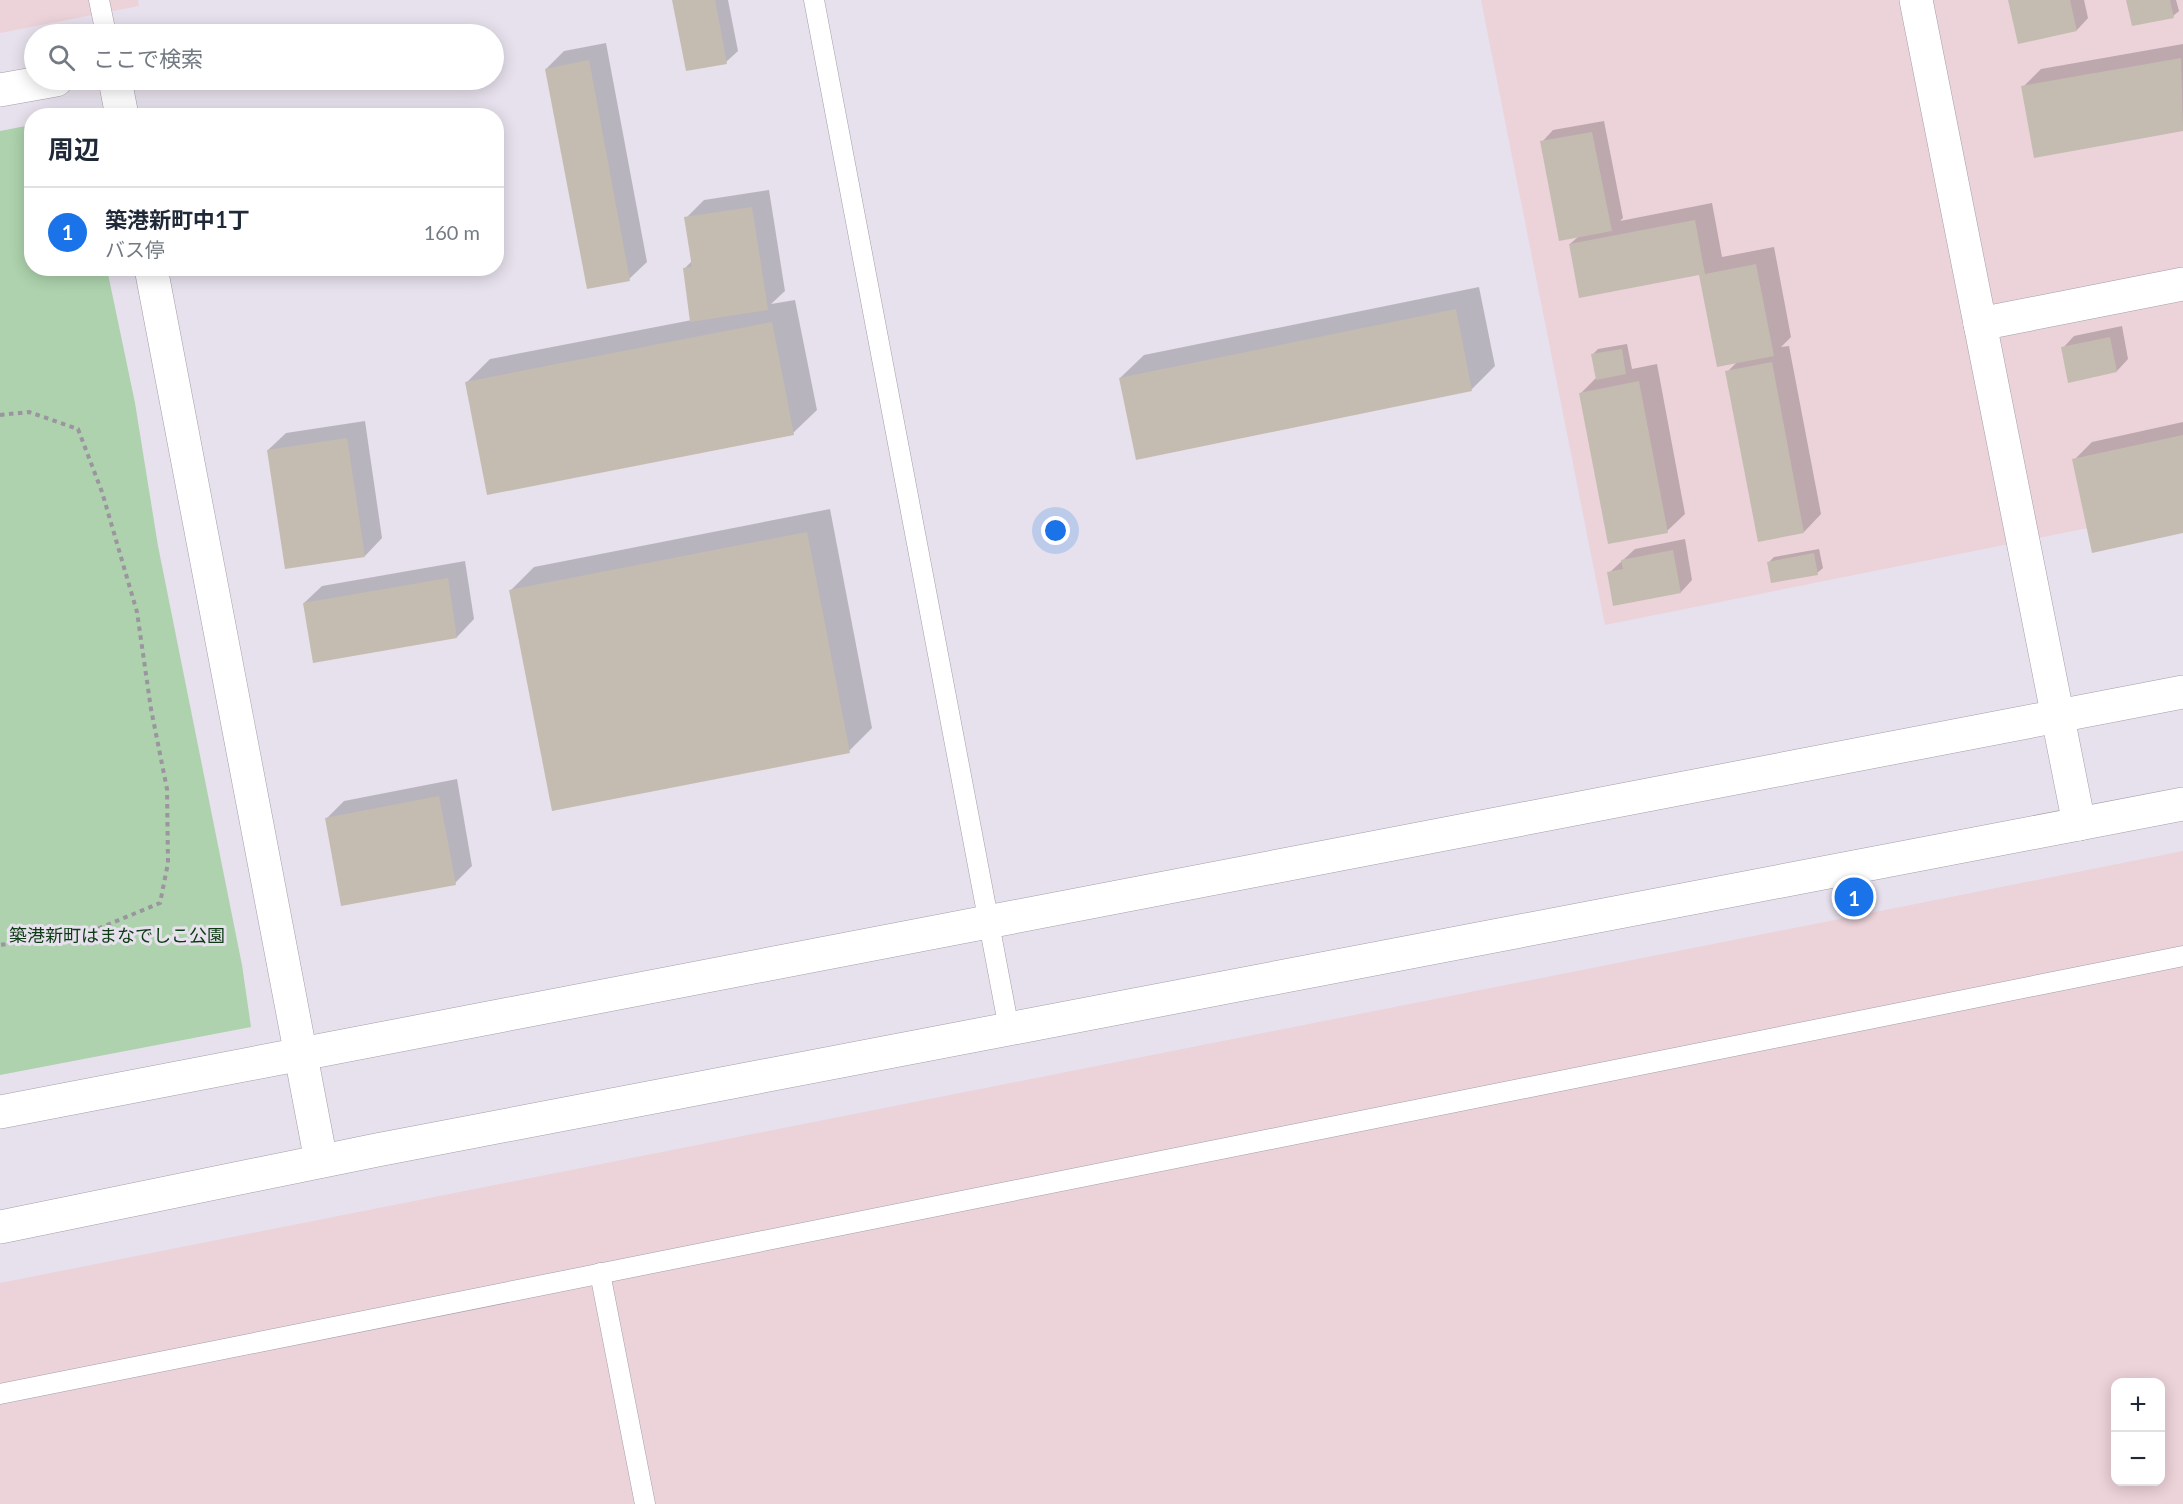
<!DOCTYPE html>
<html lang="ja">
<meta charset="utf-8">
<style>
body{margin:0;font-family:Lato,"Noto Sans JP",sans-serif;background:#f2f2f3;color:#1f2937}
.controls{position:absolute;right:18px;bottom:18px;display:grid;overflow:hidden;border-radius:12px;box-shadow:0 3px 15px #0003}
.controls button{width:54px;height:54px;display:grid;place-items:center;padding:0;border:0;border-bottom:2px solid #e0e1e3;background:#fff;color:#1f2937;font:30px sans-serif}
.you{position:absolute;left:1056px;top:531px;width:21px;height:21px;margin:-15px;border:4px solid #fff;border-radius:50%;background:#1a73e8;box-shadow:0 0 0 9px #1a73e833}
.badge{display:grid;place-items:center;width:39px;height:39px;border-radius:50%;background:#1a73e8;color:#fff;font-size:20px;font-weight:700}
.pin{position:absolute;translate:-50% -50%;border:3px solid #fff;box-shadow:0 2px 6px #0006}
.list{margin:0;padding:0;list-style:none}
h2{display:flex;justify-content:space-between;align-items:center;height:78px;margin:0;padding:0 24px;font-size:26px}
h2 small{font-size:20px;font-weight:400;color:#747a83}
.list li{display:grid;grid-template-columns:39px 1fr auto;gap:18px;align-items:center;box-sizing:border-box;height:90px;padding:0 24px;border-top:2px solid #e0e1e3}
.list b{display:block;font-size:22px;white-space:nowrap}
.list p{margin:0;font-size:20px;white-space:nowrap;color:#747a83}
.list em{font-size:20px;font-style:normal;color:#747a83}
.icon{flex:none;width:33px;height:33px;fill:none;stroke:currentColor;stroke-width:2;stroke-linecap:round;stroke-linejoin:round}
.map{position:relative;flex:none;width:2183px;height:1504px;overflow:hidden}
.search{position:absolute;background:#fff;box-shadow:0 3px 15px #0003;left:24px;top:24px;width:480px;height:66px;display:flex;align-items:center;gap:15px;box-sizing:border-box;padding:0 21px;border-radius:33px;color:#747a83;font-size:22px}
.panel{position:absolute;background:#fff;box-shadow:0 3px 15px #0003;left:24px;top:108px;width:480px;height:168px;border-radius:24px}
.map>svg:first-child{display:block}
.commercial{fill:#ecd2d9;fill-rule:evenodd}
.green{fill:#add2ad}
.shadow{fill:#0003}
.building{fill:#c5bcb1}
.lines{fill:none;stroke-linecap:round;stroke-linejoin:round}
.lane-casing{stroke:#a39da9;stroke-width:21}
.street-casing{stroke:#a39da9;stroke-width:34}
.secondary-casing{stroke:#a39da9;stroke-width:34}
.path{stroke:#9a959e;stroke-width:4;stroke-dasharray:4.5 4.5;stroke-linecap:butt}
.lane{stroke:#fff;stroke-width:20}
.street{stroke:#fff;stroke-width:33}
.secondary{stroke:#fff;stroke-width:33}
.labels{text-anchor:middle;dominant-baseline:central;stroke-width:6;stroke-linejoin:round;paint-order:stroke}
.park-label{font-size:18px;fill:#0c3a12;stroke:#e7e1ed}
</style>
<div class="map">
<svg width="2183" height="1504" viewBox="0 0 2183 1504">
<rect width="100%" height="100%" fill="#e7e1ed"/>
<g class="commercial">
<polygon points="0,0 138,0 139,6 0,33"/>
<polygon points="1481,0 2183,0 2183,509 1605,625"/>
<path d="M2183,851V1504H0V1283ZM2116,1382H2160V1482H2116Z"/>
</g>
<polygon class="green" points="31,125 32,268 107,269 135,403 158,546 242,965 251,1027 0,1075 0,131"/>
<g class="shadow">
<polygon points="674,0 728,0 738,51 726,62"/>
<polygon points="2010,0 2084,0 2088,18 2077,30"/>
<polygon points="2128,0 2176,0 2179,11 2173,16"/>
<polygon points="606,43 647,262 629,279 546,69 564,51"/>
<polygon points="2183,44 2183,130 2035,156 2023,87 2041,69"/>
<polygon points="1604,121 1623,218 1620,221 1712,203 1722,257 1774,247 1791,337 1781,347 1789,346 1821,514 1804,532 1727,372 1738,361 1700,273 1570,244 1579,236 1542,142 1553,130"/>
<polygon points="769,190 785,291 771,304 795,300 817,410 793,433 467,382 490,359 692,320 684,269 692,261 686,218 704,200"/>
<polygon points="1479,287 1495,366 1472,389 1137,458 1120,378 1144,355"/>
<polygon points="2122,326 2128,359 2117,371 2063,348 2074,336"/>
<polygon points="1627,344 1632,369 1657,364 1685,514 1667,531 1581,393 1597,377 1592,355 1598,349"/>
<polygon points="365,421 382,538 365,556 268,450 286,433"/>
<polygon points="2183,422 2183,532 2074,460 2092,442"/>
<polygon points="830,509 872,728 849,751 511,590 534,567"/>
<polygon points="1685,539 1692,580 1681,592 1609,573 1635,549"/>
<polygon points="1819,549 1823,568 1817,573 1769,562 1774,557"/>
<polygon points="465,561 474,619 457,637 304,603 322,586"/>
<polygon points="457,779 472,866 455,883 327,818 344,801"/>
</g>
<g class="building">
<polygon points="672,0 715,0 727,64 686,71"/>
<polygon points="2008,0 2070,0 2077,31 2018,44"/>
<polygon points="2126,0 2170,0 2174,18 2132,26"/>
<polygon points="2181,58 2183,131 2034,158 2021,86"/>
<polygon points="589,60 630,281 587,289 545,69"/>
<polygon points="1592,132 1612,231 1559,241 1540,141"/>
<polygon points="752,207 768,310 690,322 683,268 692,267 684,217"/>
<polygon points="1695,220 1705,274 1756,264 1774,356 1717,367 1699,275 1579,298 1569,244"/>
<polygon points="1456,309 1472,391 1136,460 1119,378"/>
<polygon points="772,322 794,435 487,495 465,382"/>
<polygon points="2110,337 2117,372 2068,383 2061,347"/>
<polygon points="1622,349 1626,374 1596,380 1591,354"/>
<polygon points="1772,362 1804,533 1758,542 1725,371"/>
<polygon points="1639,381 1668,533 1608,544 1579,393"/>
<polygon points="2183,435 2183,533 2092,553 2072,459"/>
<polygon points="347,438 365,557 285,569 267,450"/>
<polygon points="807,532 850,753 552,811 509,590"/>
<polygon points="1673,550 1681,593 1613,606 1607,572 1623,569 1621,560"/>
<polygon points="1814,553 1818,575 1771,583 1767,562"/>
<polygon points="448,578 457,638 313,663 303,603"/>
<polygon points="439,796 456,885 341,906 325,818"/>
</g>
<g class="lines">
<g class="lane-casing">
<g id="lane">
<polyline points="99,0 106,34"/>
<polyline points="814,0 1009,1029"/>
<polyline points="600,1273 645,1504"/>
<polyline points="0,1394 2183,956"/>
</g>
</g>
<g class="street-casing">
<g id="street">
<polyline points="1916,0 2079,824"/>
<polyline points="1980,324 2183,284"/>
</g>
</g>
<g class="secondary-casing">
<g id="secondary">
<polyline points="115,80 122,116"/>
<polyline points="0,90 56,80"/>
<polyline points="151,268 321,1161"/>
<polyline points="0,1112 2183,692"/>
<polyline points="0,1227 377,1150 2183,804"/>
</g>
</g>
<polyline class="path" points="0,415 29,412 78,429 102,492 137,612 151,709 167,789 168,863 160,903 90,932 0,945"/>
<use href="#lane" class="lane"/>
<use href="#street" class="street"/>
<use href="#secondary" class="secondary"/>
</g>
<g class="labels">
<g class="park-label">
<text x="117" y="935">築港新町はまなでしこ公園</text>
</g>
</g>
</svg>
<div class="controls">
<button>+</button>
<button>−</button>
</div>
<div class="you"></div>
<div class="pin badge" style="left:1854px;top:897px">1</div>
<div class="search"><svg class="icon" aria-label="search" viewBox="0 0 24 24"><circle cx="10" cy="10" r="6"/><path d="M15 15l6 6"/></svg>ここで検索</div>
<section class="panel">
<h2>周辺<small></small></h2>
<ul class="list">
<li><span class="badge">1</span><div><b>築港新町中1丁</b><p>バス停</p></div><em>160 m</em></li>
</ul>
</section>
</div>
